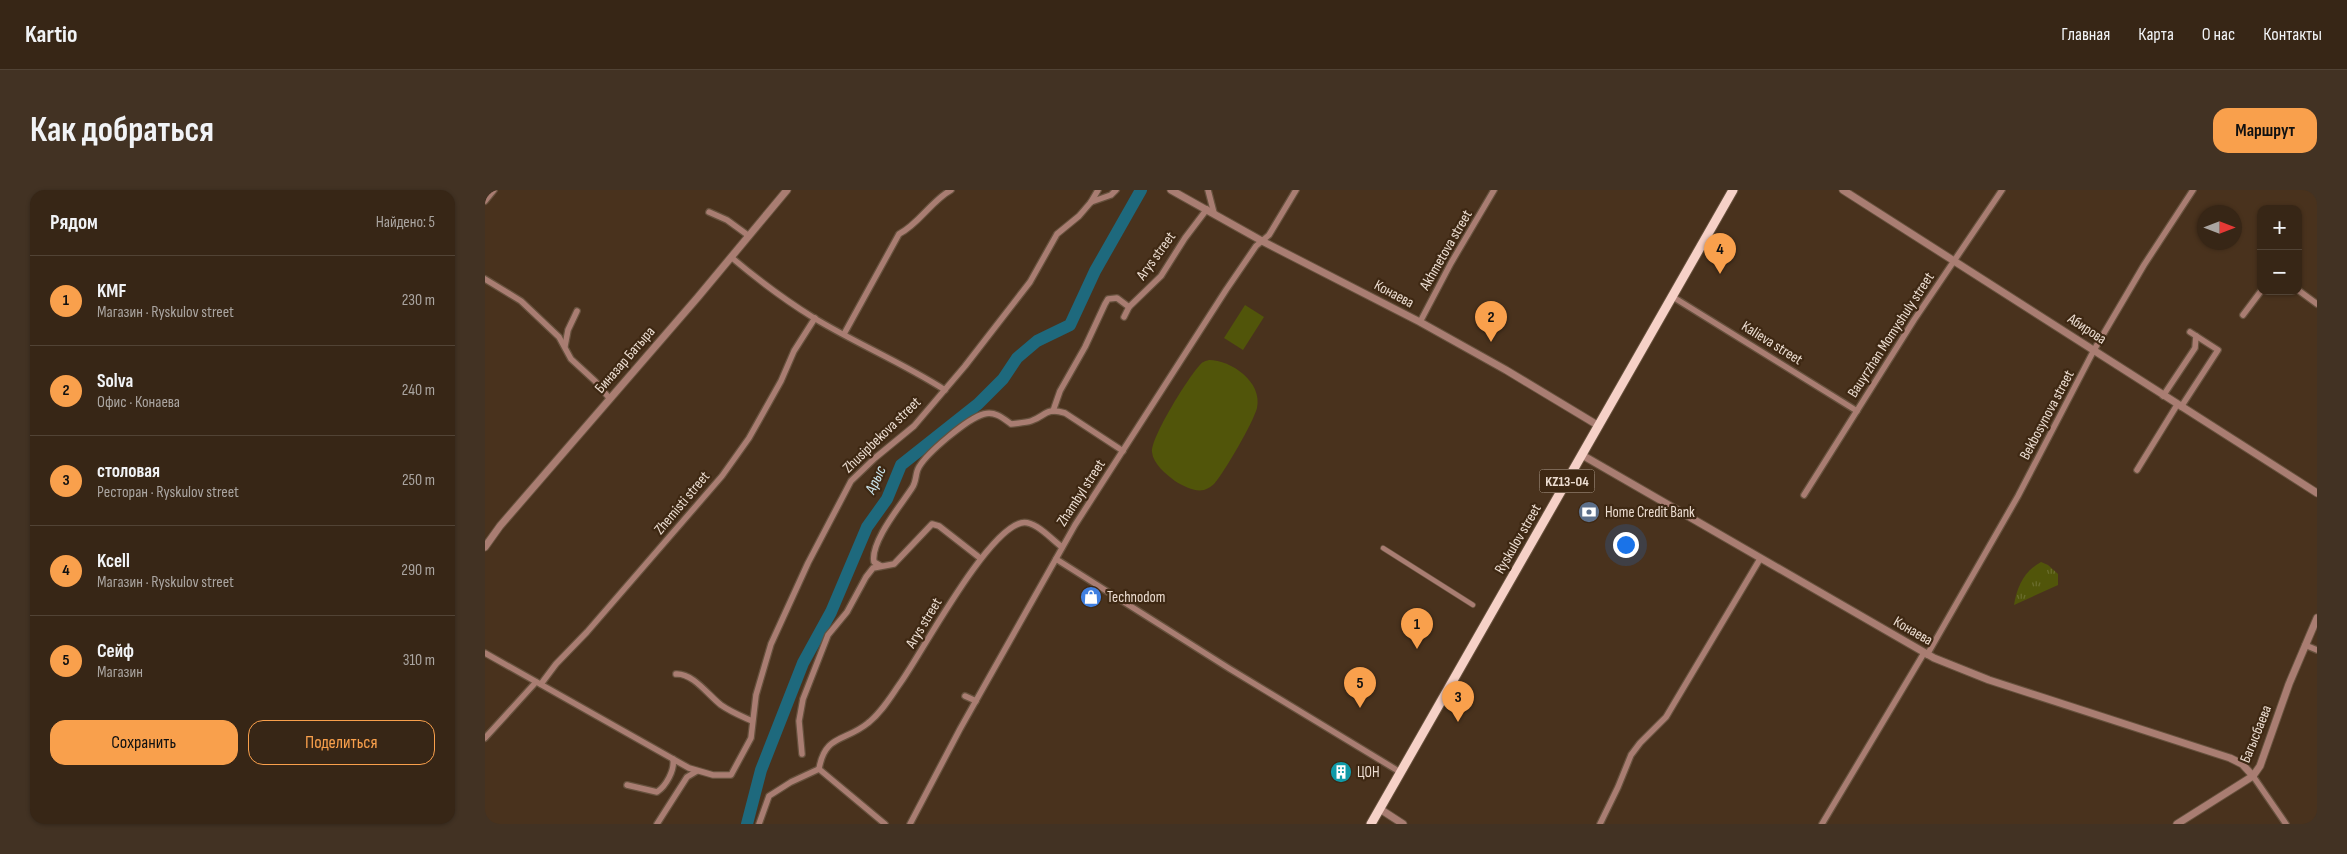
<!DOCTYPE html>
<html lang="ru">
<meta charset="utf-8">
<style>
body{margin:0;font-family:"Sofia Sans Condensed",sans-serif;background:#423223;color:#f1f3f6}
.controls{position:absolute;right:15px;top:15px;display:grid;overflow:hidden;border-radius:10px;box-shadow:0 1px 4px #0004}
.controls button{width:45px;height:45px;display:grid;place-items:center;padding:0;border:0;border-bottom:1px solid #514335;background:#372616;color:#f1f3f6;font:25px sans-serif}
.compass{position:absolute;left:1712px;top:15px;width:45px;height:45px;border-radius:50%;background:#372616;box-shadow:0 1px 4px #0004;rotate:90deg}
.you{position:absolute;left:1140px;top:354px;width:18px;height:18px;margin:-12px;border:4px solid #fff;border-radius:50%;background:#1a73e8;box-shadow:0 0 0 8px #1a73e833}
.badge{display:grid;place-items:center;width:32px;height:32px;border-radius:50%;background:#f9a04c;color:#111;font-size:16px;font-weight:700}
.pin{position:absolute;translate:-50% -41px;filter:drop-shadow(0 1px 2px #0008)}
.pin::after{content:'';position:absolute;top:26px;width:18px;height:15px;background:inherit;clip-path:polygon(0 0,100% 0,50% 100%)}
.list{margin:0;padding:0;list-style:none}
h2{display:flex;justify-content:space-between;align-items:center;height:65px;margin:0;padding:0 20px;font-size:21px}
h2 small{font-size:16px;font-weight:400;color:#aaa5a1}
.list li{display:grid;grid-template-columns:32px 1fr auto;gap:15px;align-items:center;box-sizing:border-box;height:90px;padding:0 20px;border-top:1px solid #514335}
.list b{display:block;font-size:19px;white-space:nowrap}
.list p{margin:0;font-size:16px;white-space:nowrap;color:#aaa5a1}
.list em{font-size:16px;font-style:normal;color:#aaa5a1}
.actions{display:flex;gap:10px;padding:15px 20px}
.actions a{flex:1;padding:11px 0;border:1px solid #f9a04c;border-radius:15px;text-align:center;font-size:18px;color:#f9a04c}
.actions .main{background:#f9a04c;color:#111}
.map{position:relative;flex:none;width:1832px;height:634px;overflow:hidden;border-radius:15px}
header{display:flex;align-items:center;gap:30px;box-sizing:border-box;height:70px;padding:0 25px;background:#372616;border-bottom:1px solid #514335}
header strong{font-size:24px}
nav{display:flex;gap:28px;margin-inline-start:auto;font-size:18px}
.intro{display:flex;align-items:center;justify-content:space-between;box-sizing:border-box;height:120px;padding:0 30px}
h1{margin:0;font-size:35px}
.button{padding:12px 22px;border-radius:15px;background:#f9a04c;color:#111;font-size:18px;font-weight:700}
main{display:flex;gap:30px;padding:0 30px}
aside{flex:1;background:#372616;border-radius:15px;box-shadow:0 1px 4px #0004}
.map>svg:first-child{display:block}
.grass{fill:url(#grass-tufts)}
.garden{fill:#51550a}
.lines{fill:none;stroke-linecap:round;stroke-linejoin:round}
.river{stroke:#1e697d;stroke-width:12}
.pedestrian-casing{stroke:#66513d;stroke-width:6}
.minor-casing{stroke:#66513d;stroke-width:8}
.tertiary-casing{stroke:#66513d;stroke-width:9}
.primary-casing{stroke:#66513d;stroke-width:11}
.pedestrian{stroke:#a97d72;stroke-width:4.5}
.minor{stroke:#a97d72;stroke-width:5.5}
.tertiary{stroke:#a97d72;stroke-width:7}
.primary{stroke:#f6d1c7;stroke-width:9}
.labels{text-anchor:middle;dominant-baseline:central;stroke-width:4.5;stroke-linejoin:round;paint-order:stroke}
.shield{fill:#3e2813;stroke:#b8a798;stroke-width:1}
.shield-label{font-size:14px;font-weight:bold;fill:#ecddd1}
.street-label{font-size:15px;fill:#ecddd1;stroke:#3e2813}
.poi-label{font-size:15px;fill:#ecddd1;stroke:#3e2813;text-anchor:start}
.water-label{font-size:16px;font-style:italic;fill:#cde9f2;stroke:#3e2813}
</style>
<header>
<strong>Kartio</strong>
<nav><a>Главная</a><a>Карта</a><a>О нас</a><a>Контакты</a></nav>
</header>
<div class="intro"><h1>Как добраться</h1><a class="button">Маршрут</a></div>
<main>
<aside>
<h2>Рядом<small>Найдено: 5</small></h2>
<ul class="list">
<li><span class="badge">1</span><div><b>KMF</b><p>Магазин · Ryskulov street</p></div><em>230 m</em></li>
<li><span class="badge">2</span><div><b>Solva</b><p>Офис · Конаева</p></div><em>240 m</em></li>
<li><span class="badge">3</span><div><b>столовая</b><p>Ресторан · Ryskulov street</p></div><em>250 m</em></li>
<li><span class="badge">4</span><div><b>Kcell</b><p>Магазин · Ryskulov street</p></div><em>290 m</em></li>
<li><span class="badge">5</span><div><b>Сейф</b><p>Магазин</p></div><em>310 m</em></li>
</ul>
<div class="actions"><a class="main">Сохранить</a><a>Поделиться</a></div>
</aside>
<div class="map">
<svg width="1832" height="634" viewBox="0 0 1832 634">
<defs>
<pattern id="grass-tufts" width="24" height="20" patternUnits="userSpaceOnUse" patternTransform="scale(1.25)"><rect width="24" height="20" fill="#51550a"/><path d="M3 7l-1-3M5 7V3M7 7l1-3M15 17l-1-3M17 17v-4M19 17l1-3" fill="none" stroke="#6a6d2d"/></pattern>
</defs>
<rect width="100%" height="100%" fill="#49321d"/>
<path class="grass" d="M1556,372L1563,375L1573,384V395L1529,415C1532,397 1539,381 1556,372Z"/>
<g class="garden">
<polygon points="760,115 779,127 758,160 739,148"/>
<path d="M724,170C746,170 778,192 772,218C768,233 739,283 729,294C726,297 722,299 719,300C709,302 698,296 690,291C681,284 668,274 667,262C666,247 703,188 714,176C717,172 720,171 724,170Z"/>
</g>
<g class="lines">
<polyline class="river" points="262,634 276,580 318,473 346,422 382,337 402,309 416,275 493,214 518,189 532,168 552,151 585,135 610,81 656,0"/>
<g class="pedestrian-casing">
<polyline id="pedestrian" points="898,358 988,415"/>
</g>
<g class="minor-casing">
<g id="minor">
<polyline points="723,0 729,23"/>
<polyline points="0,11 9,0"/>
<polyline points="606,12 613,0"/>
<polyline points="224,22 242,30 264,46"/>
<path d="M246,67C272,89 300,110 329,128C372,154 418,173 460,200"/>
<polyline points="0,89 36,111 74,147 86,169 110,191 125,209"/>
<polyline points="1813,100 1832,114"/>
<polyline points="1188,107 1372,221"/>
<polyline points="1758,125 1776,101"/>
<polyline points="639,127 644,117 676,86 700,48 722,19"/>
<polyline points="935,132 966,73 1009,0"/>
<path d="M359,144L414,44C434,34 446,11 466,0"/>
<polyline points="80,156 83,140 92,121"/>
<polyline points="1678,206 1710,158 1711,146"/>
<polyline points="1696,217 1733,160 1705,142"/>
<polyline points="568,221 575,201 600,157 620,114 623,109 632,108 644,117"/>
<polyline points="1652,280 1692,215"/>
<polyline points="1319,305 1429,130 1517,0"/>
<polyline points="571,369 745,479 915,582"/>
<path d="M396,376L389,372C385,352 416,315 427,298C432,291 430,283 434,277C442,263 483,228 499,224C510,221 518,228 526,234C532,233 540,233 546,231C561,226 560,217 580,223L638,261"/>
<polyline points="1820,455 1832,460"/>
<polyline points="0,463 204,578 228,585 246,585 266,548 271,505 286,454 323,373 366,291 390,268 429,236 480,176 545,92 572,44 594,26 606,12 626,5 631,0"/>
<polyline points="1442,465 1533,306 1609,160 1659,75 1708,0"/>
<path d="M191,484C208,483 223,505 236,515C246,522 256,526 267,531"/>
<polyline points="56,494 71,474 102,442 237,286 264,248 296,191 309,161 330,128"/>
<polyline points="480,506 491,511"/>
<polyline points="0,548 51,492"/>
<polyline points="317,564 314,531 318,509 343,445 362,422 381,387 388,378 409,374 447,334 454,336 495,368"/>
<path d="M334,579C340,544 360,552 383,533C397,522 406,506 416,492C439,459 501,342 536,333C549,329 567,350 577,357"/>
<polyline points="1768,586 1801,634"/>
<path d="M142,595L172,602C181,596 190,580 188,569"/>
<polyline points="172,634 202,587 212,581"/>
<polyline points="274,634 284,606 306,592 334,579 400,634"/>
<polyline points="425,634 475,539 590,335 741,100 771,56 784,45 811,0"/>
<polyline points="1115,634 1133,597 1146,565 1155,553 1181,527 1275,369"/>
<polyline points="1337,634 1439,463"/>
</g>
</g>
<g class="tertiary-casing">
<g id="tertiary">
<polyline points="686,0 777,51 935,132 1021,180 1114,236"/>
<polyline points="1358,0 1832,303"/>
<polyline points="1097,265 1449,468 1504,490 1745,568 1757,574 1768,586"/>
<polyline points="0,357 15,336 213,107 302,0"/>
<polyline points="895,619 918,634"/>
<polyline points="1692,634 1768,586 1775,576 1804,494 1832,428"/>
</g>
</g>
<g class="primary-casing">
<polyline id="primary" points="886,634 1248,0"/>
</g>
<use href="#pedestrian" class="pedestrian"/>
<use href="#minor" class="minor"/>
<use href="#tertiary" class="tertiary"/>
<use href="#primary" class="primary"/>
</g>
<defs>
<g id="bank-disc" transform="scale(1.125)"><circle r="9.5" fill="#5c6f8a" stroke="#3e2813"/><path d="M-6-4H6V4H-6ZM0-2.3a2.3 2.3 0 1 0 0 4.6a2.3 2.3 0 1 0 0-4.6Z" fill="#fff"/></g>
<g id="shop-disc" transform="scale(1.125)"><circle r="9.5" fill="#3f7fe0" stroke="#3e2813"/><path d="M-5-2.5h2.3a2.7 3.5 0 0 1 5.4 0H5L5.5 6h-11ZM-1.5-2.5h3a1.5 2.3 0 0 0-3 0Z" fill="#fff"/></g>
<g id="building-disc" transform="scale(1.125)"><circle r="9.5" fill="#0f9aa8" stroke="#3e2813"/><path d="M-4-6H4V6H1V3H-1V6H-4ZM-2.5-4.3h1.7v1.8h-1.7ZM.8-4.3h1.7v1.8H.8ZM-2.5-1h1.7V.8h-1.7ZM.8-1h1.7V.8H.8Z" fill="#fff"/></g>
</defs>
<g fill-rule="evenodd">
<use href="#bank-disc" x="1104" y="322"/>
<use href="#shop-disc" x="606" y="407"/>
<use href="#building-disc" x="856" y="582"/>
</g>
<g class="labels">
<rect class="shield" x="1054.5" y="279.5" width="55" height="23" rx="4"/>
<g class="shield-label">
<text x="1082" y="291">KZ13-04</text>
</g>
<g class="street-label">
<text transform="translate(961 60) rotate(-60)">Akhmetova street</text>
<text transform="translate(671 66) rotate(-54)">Arys street</text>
<text transform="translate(909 104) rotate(28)">Конаева</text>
<text transform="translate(1602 139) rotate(33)">Абирова</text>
<text transform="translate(1406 145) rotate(-57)">Bauyrzhan Momyshuly street</text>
<text transform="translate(1287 153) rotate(32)">Kalieva street</text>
<text transform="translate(140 170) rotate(-49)">Биназар Батыра</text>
<text transform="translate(1562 225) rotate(-62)">Bekbosynova street</text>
<text transform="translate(397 245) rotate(-44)">Zhusipbekova street</text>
<text transform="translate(596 303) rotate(-57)">Zhambyl street</text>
<text transform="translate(197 313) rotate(-50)">Zhemisti street</text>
<text transform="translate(1033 349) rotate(-60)">Ryskulov street</text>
<text transform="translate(439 433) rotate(-59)">Arys street</text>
<text transform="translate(1428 441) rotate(30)">Конаева</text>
<text transform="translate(1771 544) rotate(-68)">Багысбаева</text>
</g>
<g class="poi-label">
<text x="1120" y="322">Home Credit Bank</text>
<text x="622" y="407">Technodom</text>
<text x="872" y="582">ЦОН</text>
</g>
<g class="water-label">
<text transform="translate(391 290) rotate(-65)">Арыс</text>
</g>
</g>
</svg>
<div class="controls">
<button>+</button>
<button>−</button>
</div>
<svg class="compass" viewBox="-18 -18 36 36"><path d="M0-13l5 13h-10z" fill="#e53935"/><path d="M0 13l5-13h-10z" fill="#aaa5a1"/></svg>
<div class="you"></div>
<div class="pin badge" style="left:932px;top:459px">1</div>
<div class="pin badge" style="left:1006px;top:152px">2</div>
<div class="pin badge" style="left:973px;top:532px">3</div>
<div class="pin badge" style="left:1235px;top:84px">4</div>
<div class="pin badge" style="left:875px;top:518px">5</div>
</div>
</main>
